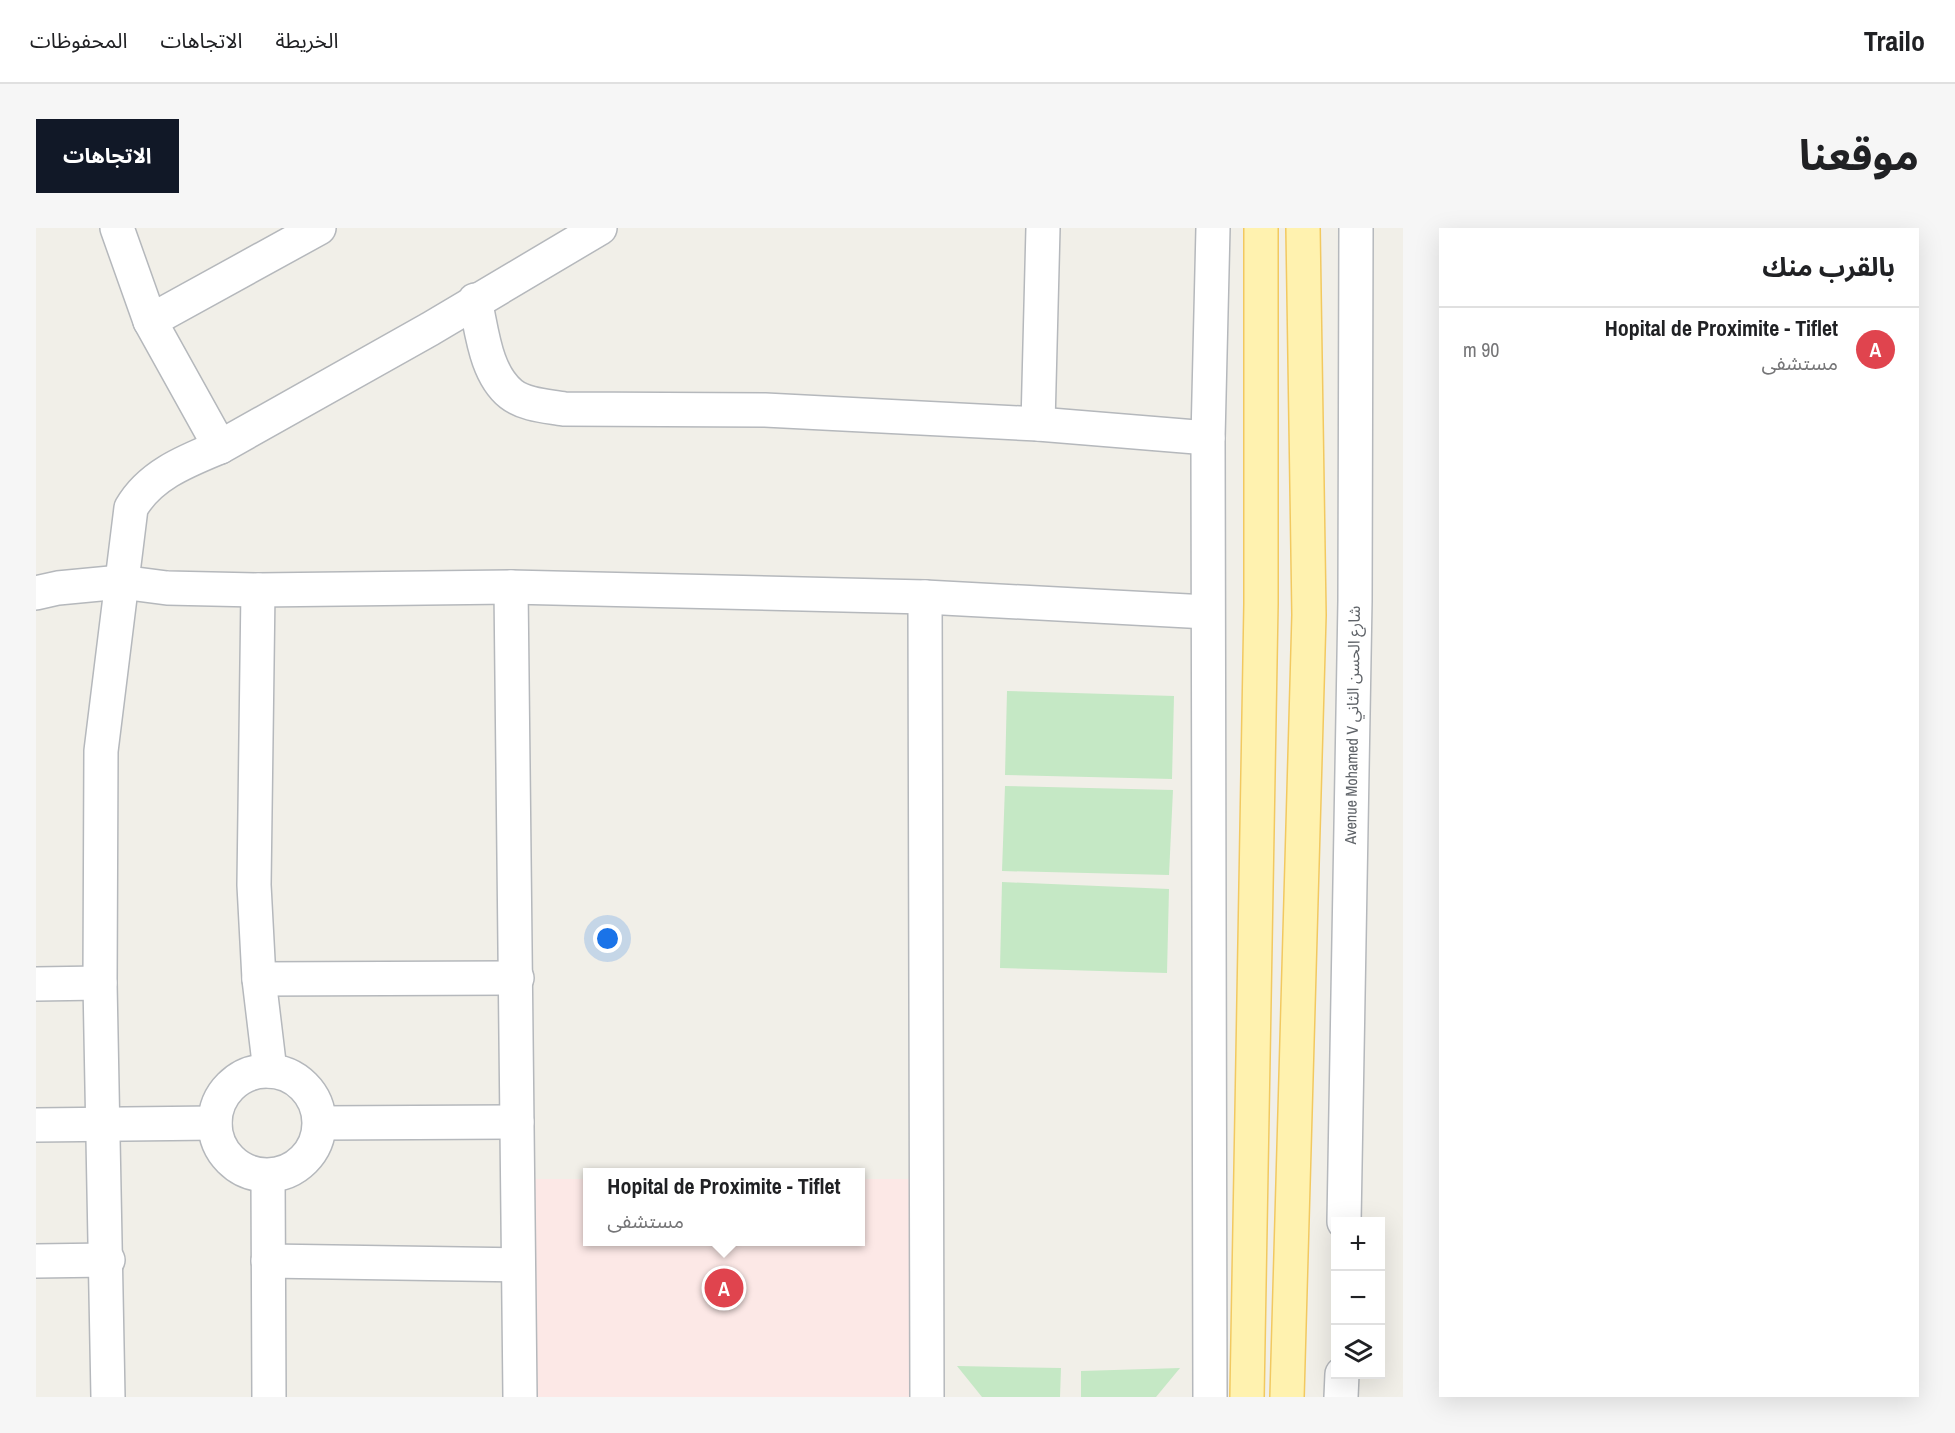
<!DOCTYPE html>
<html lang="ar">
<meta charset="utf-8">
<style>
body{margin:0;font-family:"Archivo Narrow","Noto Sans Arabic",sans-serif;background:#f6f6f6;color:#202124;direction:rtl}
.controls{position:absolute;right:18px;bottom:18px;display:grid;overflow:hidden;border-radius:0px;box-shadow:0 6px 24px #0002}
.controls button{width:54px;height:54px;display:grid;place-items:center;padding:0;border:0;border-bottom:2px solid #e0e0e0;background:#fff;color:#202124;font:30px sans-serif}
.you{position:absolute;left:572px;top:711px;width:21px;height:21px;margin:-15px;border:4px solid #fff;border-radius:50%;background:#1a73e8;box-shadow:0 0 0 9px #1a73e833}
.badge{display:grid;place-items:center;width:39px;height:39px;border-radius:50%;background:#111827;color:#fff;font-size:20px;font-weight:700}
.pin{position:absolute;translate:-50% -50%;border:3px solid #fff;box-shadow:0 2px 6px #0006}
.popup{position:absolute;left:547px;top:940px;width:282px;height:78px;box-sizing:border-box;display:grid;place-content:center;border-radius:0px;background:#fff;filter:drop-shadow(0 2px 4px #0005);font-size:20px;white-space:nowrap;color:#757577}
.popup b{font-size:22px;color:#202124}
.popup::after{content:'';position:absolute;left:50%;top:100%;margin-left:-12px;border:12px solid transparent;border-top-color:#fff}
.list{margin:0;padding:0;list-style:none}
h2{display:flex;justify-content:space-between;align-items:center;height:78px;margin:0;padding:0 24px;font-size:26px}
h2 small{font-size:20px;font-weight:400;color:#757577}
.list li{display:grid;grid-template-columns:39px 1fr auto;gap:18px;align-items:center;box-sizing:border-box;height:84px;padding:0 24px;border-top:2px solid #e0e0e0}
.list b{display:block;font-size:22px;white-space:nowrap}
.list p{margin:0;font-size:20px;white-space:nowrap;color:#757577}
.list em{font-size:20px;font-style:normal;color:#757577}
.icon{flex:none;width:33px;height:33px;fill:none;stroke:currentColor;stroke-width:2;stroke-linecap:round;stroke-linejoin:round}
.map{position:relative;flex:none;width:1367px;height:1169px;overflow:hidden;direction:ltr;border-radius:0px}
header{display:flex;align-items:center;gap:36px;box-sizing:border-box;height:84px;padding:0 30px;background:#fff;border-bottom:2px solid #e0e0e0}
header strong{font-size:28px}
nav{display:flex;gap:33px;margin-inline-start:auto;font-size:21px}
.intro{display:flex;align-items:center;justify-content:space-between;box-sizing:border-box;height:144px;padding:0 36px}
h1{margin:0;font-size:42px}
.button{padding:15px 27px;border-radius:0px;background:#111827;color:#fff;font-size:21px;font-weight:700}
main{display:flex;gap:36px;padding:0 36px}
aside{flex:1;background:#fff;border-radius:0px;box-shadow:0 6px 24px #0002}
.map>svg:first-child{display:block}
.medical{fill:#fce8e6}
.green{fill:#c5e8c5}
.lines{fill:none;stroke-linecap:round;stroke-linejoin:round}
.minor-casing{stroke:#b5b8bc;stroke-width:36}
.major-casing{stroke:#f2c960;stroke-width:36}
.minor{stroke:#fff;stroke-width:33}
.major{stroke:#fff2af;stroke-width:33}
.labels{text-anchor:middle;dominant-baseline:central;stroke-width:5;stroke-linejoin:round;paint-order:stroke}
.street-label{font-size:16px;fill:#5f6368;stroke:#fff}
</style>
<header>
<strong>Trailo</strong>
<nav><a>الخريطة</a><a>الاتجاهات</a><a>المحفوظات</a></nav>
</header>
<div class="intro"><h1>موقعنا</h1><a class="button">الاتجاهات</a></div>
<main>
<aside>
<h2>بالقرب منك<small></small></h2>
<ul class="list">
<li><span class="badge" style="background:#e0444e">A</span><div><b>Hopital de Proximite - Tiflet</b><p>مستشفى</p></div><em>90 m</em></li>
</ul>
</aside>
<div class="map">
<svg width="1367" height="1169" viewBox="0 0 1367 1169">
<rect width="100%" height="100%" fill="#f1efe8"/>
<polygon class="medical" points="498,951 551,951 552,1014 825,1014 825,951 879,951 879,1169 497,1169"/>
<g class="green">
<polygon points="971,463 1138,468 1136,551 969,547"/>
<polygon points="969,558 1137,562 1133,647 966,643"/>
<polygon points="966,654 1133,661 1131,745 964,740"/>
<polygon points="921,1138 1025,1140 1024,1169 946,1169"/>
<polygon points="1144,1140 1120,1169 1045,1169 1045,1143"/>
</g>
<g class="lines">
<g class="minor-casing">
<g id="minor">
<polyline points="81,0 114,93 184,219"/>
<path d="M439,72C446,102 449,145 475,166C489,177 511,178 528,181L729,182L1002,196L1172,210"/>
<polyline points="114,93 283,0"/>
<polyline points="1002,196 1007,0"/>
<polyline points="475,359 484,1169"/>
<polyline points="222,362 218,657 223,751 234,843"/>
<polyline points="0,365 22,360 85,354 131,360 222,362 475,359 889,369 1171,384"/>
<polyline points="889,369 891,1169"/>
<polyline points="223,751 481,750"/>
<polyline points="0,756 64,755"/>
<circle cx="231" cy="895" r="52"/>
<polyline points="285,895 481,894"/>
<polyline points="0,897 179,895"/>
<polyline points="232,948 233,1169"/>
<polyline points="1308,994 1319,373 1320,0"/>
<polyline points="0,1033 72,1032"/>
<polyline points="232,1033 482,1037"/>
<path d="M72,1169L64,755L65,523L95,280C114,247 150,233 184,219L394,101L564,0"/>
<polyline points="1174,1169 1172,210 1177,0"/>
<polyline points="1305,1169 1306,1146"/>
</g>
</g>
<g class="major-casing">
<g id="major">
<polyline points="1211,1169 1225,376 1225,0"/>
<polyline points="1251,1169 1273,387 1267,0"/>
</g>
</g>
<use href="#minor" class="minor"/>
<use href="#major" class="major"/>
</g>
<g class="labels">
<g class="street-label">
<text transform="translate(1316 497) rotate(-89)">Avenue Mohamed V شارع الحسن الثاني</text>
</g>
</g>
</svg>
<div class="controls">
<button>+</button>
<button>−</button>
<button><svg class="icon" aria-label="layers" viewBox="0 0 24 24"><path d="M12 4l9 5-9 5-9-5zM3 14l9 5 9-5"/></svg></button>
</div>
<div class="you"></div>
<div class="pin badge" style="left:688px;top:1060px;background:#e0444e">A</div>
<div class="popup"><b>Hopital de Proximite - Tiflet</b>مستشفى</div>
</div>
</main>
